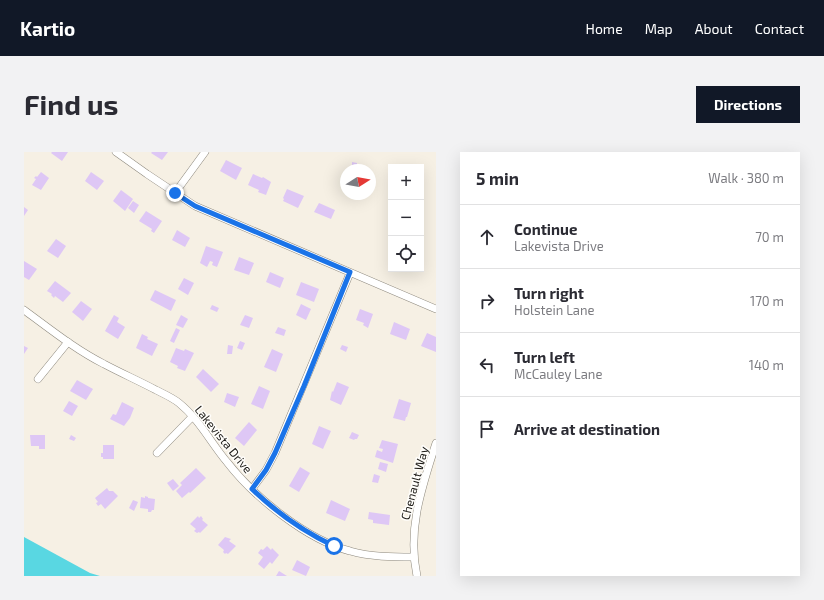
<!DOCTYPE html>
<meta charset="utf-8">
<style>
body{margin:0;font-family:"Exo 2",sans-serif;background:#f2f2f3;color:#2b2b33}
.controls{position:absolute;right:12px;top:12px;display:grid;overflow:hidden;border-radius:0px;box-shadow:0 4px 16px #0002}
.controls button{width:36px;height:36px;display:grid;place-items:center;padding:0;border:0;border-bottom:1px solid #e1e1e2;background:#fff;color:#2b2b33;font:20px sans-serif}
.compass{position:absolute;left:316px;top:12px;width:36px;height:36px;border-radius:50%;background:#fff;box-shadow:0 4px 16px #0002;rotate:79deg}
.stop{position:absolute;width:12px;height:12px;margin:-9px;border:3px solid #1a73e8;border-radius:50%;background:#fff}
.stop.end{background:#1a73e8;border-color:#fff;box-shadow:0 1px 4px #0008}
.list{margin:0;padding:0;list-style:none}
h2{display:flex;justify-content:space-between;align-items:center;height:52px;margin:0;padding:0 16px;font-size:17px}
h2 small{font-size:13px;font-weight:400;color:#7c7c81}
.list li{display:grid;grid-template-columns:26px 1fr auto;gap:12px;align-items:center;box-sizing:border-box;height:64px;padding:0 16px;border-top:1px solid #e1e1e2}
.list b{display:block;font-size:15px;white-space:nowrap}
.list p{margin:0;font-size:13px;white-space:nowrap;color:#7c7c81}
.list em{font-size:13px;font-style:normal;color:#7c7c81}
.icon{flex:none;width:22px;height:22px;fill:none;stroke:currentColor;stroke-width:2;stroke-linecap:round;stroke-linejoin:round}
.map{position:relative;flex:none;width:412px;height:424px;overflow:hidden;border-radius:0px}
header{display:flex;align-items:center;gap:24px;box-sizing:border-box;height:56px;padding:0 20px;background:#111827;color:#fff}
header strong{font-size:19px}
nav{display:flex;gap:22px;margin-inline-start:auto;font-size:14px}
.intro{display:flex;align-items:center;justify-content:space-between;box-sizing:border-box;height:96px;padding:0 24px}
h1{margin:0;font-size:28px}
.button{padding:10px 18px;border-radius:0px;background:#111827;color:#fff;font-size:14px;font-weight:700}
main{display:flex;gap:24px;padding:0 24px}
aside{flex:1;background:#fff;border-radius:0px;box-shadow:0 4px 16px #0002}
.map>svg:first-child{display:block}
.water{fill:#59d7e2}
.building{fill:#dec7f5}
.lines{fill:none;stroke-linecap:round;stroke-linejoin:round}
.minor-casing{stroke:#8d887d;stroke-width:8}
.minor{stroke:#fff;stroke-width:7}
.route{stroke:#1a73e8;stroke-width:5}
.labels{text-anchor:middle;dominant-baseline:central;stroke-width:3;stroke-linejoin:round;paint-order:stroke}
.street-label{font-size:12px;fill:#1d1b17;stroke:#fffefb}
</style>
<header>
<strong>Kartio</strong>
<nav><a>Home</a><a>Map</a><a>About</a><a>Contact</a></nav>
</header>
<div class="intro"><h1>Find us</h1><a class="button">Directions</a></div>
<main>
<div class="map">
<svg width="412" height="424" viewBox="0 0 412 424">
<rect width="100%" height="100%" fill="#f6f0e4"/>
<polygon class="water" points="0,385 66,421 76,424 0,424"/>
<g class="building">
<polygon points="28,0 44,0 38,9 27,1"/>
<polygon points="128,0 144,0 138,8 127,1"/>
<polygon points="202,8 218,16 212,28 196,19"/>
<polygon points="328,10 333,11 333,18 328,18"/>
<polygon points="17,20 25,26 17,38 8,33 12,27 10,26 12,24 13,25"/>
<polygon points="67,20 80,29 73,38 61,29"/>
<polygon points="229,22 238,26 239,25 247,30 242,43 234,40 235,38 224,33"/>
<polygon points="319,24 322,25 322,30 317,28"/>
<polygon points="263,37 280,44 274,56 259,49 260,47 259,46"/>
<polygon points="97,38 109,47 101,59 89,49"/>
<polygon points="109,49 115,53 110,61 104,56"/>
<polygon points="295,51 311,58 307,67 290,60"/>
<polygon points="0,55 4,58 0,64"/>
<polygon points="122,59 138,69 130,81 127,79 128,77 115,69"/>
<polygon points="153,78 166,86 161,95 148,88"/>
<polygon points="32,87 42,94 34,106 23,99"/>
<polygon points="182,94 199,100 193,115 188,113 189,110 186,109 183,115 176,111"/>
<polygon points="215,105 230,111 225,123 210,118"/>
<polygon points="0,109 13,117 5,128 0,125"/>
<polygon points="246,120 260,126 256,136 242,130"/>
<polygon points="160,126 170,131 164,143 154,137"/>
<polygon points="31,129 47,141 39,150 31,144 30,146 27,143 28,142 23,139"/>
<polygon points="277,130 295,137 290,150 272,143"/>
<polygon points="131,138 152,148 147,159 126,148"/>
<polygon points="57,149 68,157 59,169 48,160"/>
<polygon points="277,152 287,157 282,168 272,163"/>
<polygon points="188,153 195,156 193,160 186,157"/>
<polygon points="336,157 349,162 344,176 339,173 340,171 332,168"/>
<polygon points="90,163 95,166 93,170 101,175 94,187 81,179"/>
<polygon points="157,163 164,167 159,176 152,173"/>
<polygon points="221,163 229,166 225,176 216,173"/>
<polygon points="370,170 386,177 382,188 366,182"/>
<polygon points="254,175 262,178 260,184 251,181"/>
<polygon points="152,176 156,178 150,191 146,189"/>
<polygon points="403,181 412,185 412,200 397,194"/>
<polygon points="118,182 124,185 123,187 134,192 128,204 112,196"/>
<polygon points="216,189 221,191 218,198 213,196"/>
<polygon points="204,193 209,194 208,202 203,202"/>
<polygon points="318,193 324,195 322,200 316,197"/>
<polygon points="0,194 4,196 0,202"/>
<polygon points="152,196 160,199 161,197 170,201 161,219 153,216 154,214 146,210"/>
<polygon points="248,197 259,202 252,220 240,215"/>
<polygon points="179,217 195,232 187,240 172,225"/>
<polygon points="53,228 69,237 62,248 46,239"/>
<polygon points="313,230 325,235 317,253 306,248 308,239 309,240"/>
<polygon points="235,234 246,239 239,257 227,252"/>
<polygon points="203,241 215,245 211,255 200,250"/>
<polygon points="375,247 387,251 383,265 382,265 381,269 369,266"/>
<polygon points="45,249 54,254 48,264 39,259"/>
<polygon points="98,250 110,256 106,266 100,274 86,267 89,262 92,263"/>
<polygon points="225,270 233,278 220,294 211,286"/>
<polygon points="295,274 307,279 299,297 288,292"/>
<polygon points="328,280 335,283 333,287 331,287 330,288 325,286"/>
<polygon points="6,283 21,283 21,297 15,297 15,294 7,294"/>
<polygon points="47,283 52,286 50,289 45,287"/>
<polygon points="358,288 374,292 369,311 351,305 353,298 358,300 359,297 355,296"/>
<polygon points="79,293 90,293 90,307 79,307 79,305 77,305 77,301 79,301"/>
<polygon points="356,310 364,312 362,320 354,317"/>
<polygon points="276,315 286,321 275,340 265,334"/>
<polygon points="172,316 182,326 166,341 165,340 158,346 152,339 158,333 156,331"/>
<polygon points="350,322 356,324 354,331 348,330"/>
<polygon points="149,327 155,334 149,339 143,331"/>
<polygon points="83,336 85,339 89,339 94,344 81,357 77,352 74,354 72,351 74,350 71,346"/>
<polygon points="121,344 124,345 124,346 131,347 130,358 128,358 127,360 124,360 124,357 116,356 117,345 121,346"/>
<polygon points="109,348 114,350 110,359 105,356"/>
<polygon points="307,348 326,357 321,369 302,361"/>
<polygon points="345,360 366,363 365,373 349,371 349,368 344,367"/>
<polygon points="174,364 175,366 177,364 179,367 178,368 184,373 176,381 175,380 173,381 170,379 172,377 166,372"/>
<polygon points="201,385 207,387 205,389 212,394 204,402 202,401 201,402 199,400 200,398 194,393"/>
<polygon points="243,394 247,398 248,396 255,403 248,412 246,410 240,417 234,412 239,405 234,401 237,397 239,398"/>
<polygon points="273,408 286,415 282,424 268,418"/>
<polygon points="255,419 263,424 252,424"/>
</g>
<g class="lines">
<g class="minor-casing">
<g id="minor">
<polyline points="92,0 123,22 171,54 412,157"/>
<polyline points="151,41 181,0"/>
<path d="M0,158C26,177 52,198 80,212C97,221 115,229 132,238C140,242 149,246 155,251C175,267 187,291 203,310C230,345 283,388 326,399C347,405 368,405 390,405"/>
<polyline points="14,227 44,190"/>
<polyline points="133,301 168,265"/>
<polyline points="228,337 242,318 251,301 326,121"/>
<path d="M393,424C383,377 398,335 412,291"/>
</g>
</g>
<use href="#minor" class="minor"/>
</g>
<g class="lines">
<path class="route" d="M151,41L171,54L326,120L280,234L251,301L242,318L228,337C252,360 280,380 310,394"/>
</g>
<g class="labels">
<g class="street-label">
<text transform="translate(200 287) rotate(51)">Lakevista Drive</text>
<text transform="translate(390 331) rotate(-75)">Chenault Way</text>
</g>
</g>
</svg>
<div class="controls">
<button>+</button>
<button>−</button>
<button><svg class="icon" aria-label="locate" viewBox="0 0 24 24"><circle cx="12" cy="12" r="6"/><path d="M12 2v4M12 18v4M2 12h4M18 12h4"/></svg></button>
</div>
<svg class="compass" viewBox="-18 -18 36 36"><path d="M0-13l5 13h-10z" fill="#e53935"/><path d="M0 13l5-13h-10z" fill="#7c7c81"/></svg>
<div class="stop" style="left:310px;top:394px"></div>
<div class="stop end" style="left:151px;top:41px"></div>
</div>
<aside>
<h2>5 min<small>Walk · 380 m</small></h2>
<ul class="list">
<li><svg class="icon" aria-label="ahead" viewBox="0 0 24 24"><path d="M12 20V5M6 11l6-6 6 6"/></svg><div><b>Continue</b><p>Lakevista Drive</p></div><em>70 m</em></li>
<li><svg class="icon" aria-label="right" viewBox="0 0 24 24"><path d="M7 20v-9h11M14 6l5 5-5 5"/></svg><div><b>Turn right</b><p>Holstein Lane</p></div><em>170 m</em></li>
<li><svg class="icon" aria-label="left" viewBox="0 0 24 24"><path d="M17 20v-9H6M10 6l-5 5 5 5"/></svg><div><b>Turn left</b><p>McCauley Lane</p></div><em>140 m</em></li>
<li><svg class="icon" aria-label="arrive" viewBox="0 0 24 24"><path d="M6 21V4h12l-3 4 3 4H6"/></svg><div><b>Arrive at destination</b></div></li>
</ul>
</aside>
</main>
